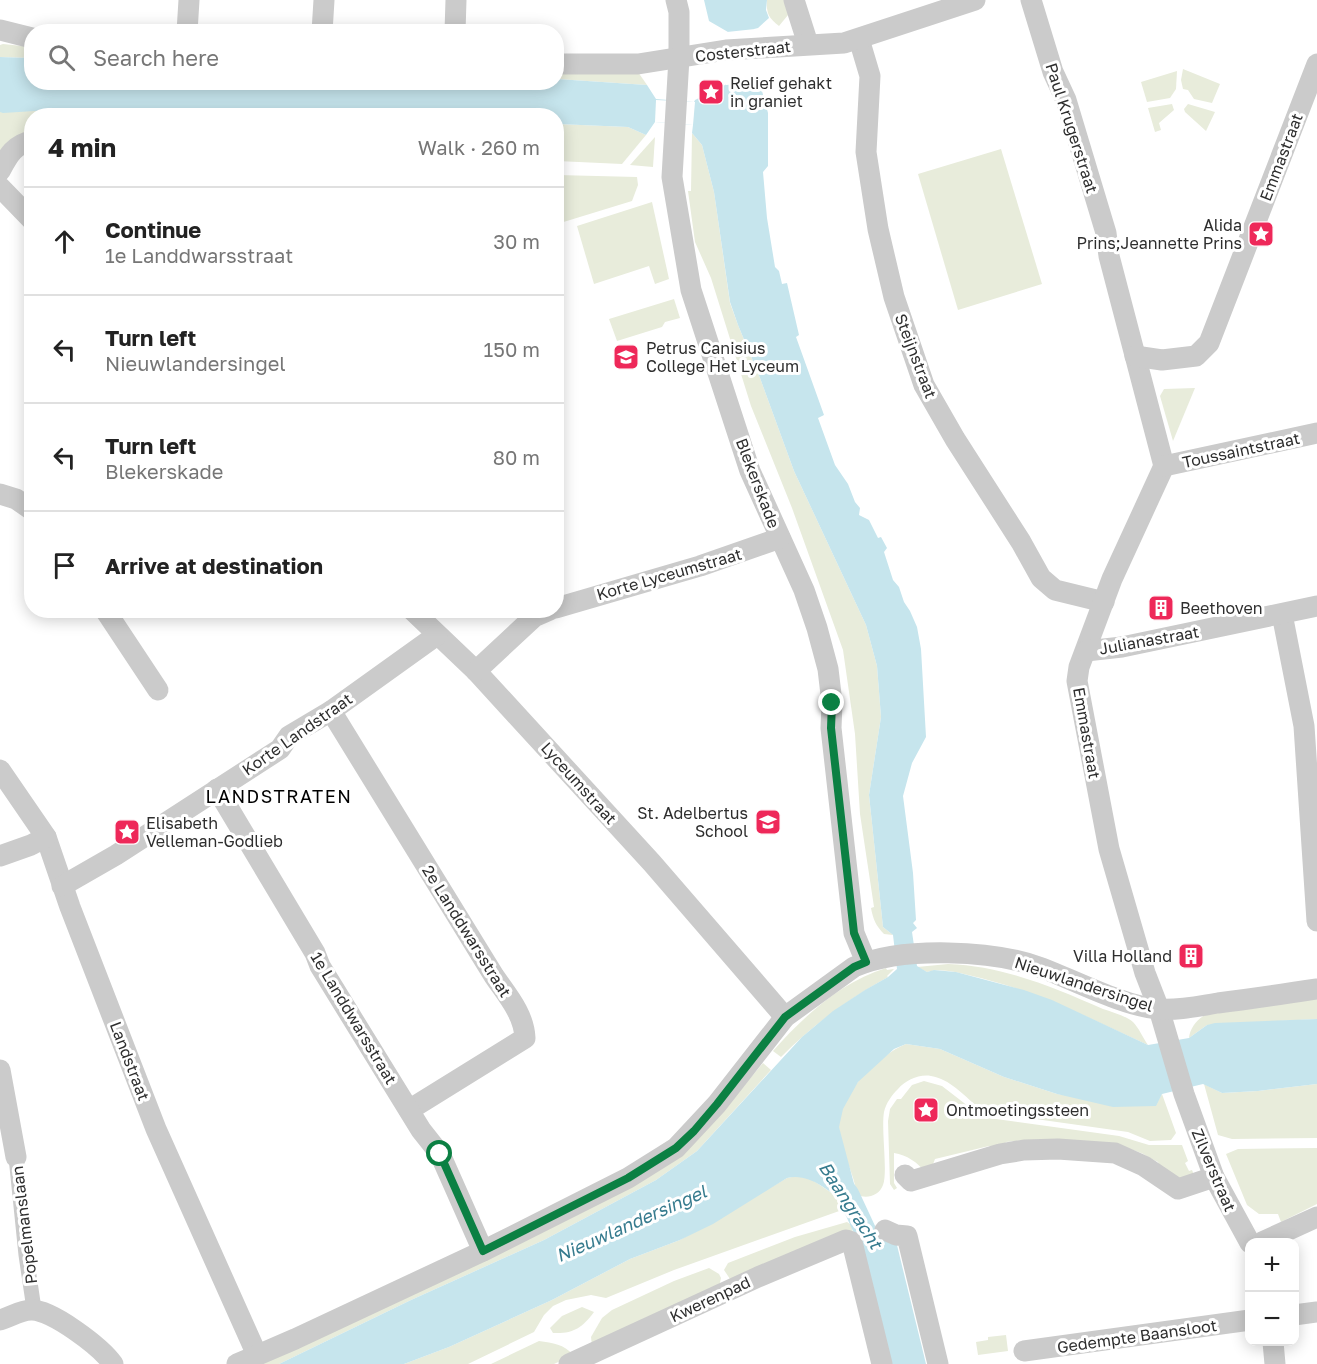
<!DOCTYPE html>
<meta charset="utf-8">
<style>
body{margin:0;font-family:"Golos Text",sans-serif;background:#f2f2f2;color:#222}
.controls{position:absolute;right:18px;bottom:18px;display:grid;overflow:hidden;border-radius:12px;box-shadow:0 3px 15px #0003}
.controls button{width:54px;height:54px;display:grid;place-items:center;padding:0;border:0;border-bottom:2px solid #e0e0e0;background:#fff;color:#222;font:30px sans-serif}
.stop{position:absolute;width:18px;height:18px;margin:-14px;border:4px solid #0b8043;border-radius:50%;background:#fff}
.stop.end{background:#0b8043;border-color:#fff;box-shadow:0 2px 6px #0008}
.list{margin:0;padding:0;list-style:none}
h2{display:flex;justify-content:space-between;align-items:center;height:78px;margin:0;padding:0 24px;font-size:26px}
h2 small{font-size:20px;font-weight:400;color:#767676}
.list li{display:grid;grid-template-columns:39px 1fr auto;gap:18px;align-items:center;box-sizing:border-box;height:108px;padding:0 24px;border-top:2px solid #e0e0e0}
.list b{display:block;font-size:22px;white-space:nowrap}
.list p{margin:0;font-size:20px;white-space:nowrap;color:#767676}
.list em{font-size:20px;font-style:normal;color:#767676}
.icon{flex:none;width:33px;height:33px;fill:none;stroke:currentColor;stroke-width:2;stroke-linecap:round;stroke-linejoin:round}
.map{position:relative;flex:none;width:1317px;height:1364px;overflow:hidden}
.search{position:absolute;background:#fff;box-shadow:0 3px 15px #0003;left:24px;top:24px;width:540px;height:66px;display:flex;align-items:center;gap:15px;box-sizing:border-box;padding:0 21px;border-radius:24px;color:#767676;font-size:22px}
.panel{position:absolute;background:#fff;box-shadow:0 3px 15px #0003;left:24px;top:108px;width:540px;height:510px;border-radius:24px}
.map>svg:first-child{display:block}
.green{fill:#e8ecdb}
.water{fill:#c6e5ed}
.pier{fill:#fff}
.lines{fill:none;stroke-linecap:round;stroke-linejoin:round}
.canal{stroke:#c6e5ed;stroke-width:22}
.pedestrian{stroke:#cbcbcb;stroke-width:15}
.minor{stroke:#cbcbcb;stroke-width:21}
.route{stroke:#0b8043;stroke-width:8}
.labels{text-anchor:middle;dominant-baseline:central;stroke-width:6;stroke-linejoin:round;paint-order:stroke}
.street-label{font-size:16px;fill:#2e2e2e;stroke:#fff}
.poi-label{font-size:16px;fill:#2e2e2e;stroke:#fff;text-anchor:start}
.neighbourhood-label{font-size:18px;letter-spacing:1.5px;fill:#000;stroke:#fff}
.water-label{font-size:18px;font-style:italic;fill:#367b8e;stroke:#fff}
</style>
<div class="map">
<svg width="1317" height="1364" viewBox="0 0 1317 1364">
<rect width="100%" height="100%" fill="#fff"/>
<g class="green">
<path d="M767,0H788V15L779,26C769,18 766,14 767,0Z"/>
<polygon points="3,44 31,47 31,58 0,57 0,45"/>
<polygon points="557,69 638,72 647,85 557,79"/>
<polygon points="1183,69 1220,84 1212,103 1194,99 1188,90 1183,89 1181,80"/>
<polygon points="1177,71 1176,89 1170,98 1147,102 1141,82"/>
<polygon points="1172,104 1174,110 1159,123 1161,130 1155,132 1148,108"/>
<polygon points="1188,104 1215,112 1206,131 1185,112 1184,109"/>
<polygon points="66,109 177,111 238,115 32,116 31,133 0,152 0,112"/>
<polygon points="557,124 628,127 646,135 622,164 557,161"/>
<path d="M692,133L702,145L714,192L730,303L738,325L760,378L794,471L866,625L877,666L881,717L869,795L883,927L893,935L884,934C876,926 873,919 871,908L874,907L860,814L855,734L843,650L792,508L751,406L711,278L695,242L688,191H691Z"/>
<polygon points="655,137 653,167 630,165"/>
<polygon points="1001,149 1042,284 958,310 918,174"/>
<polygon points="557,175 637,177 638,185 632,201 557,224"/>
<polygon points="652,202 669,279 655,284 649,266 594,284 577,226"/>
<polygon points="674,299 680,318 665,322 662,327 617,341 609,319"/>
<polygon points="1195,388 1173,441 1160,396 1164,389"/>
<path d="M948,964C1003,966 1053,987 1103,1009C1112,1012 1126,1016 1133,1022C1139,1028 1143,1038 1148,1045C1089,1018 1032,989 968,975C955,972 940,968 927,972L917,967Z"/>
<path d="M886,968L887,970L894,969L887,976L888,977C848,999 813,1025 781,1057L773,1051C804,1016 841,982 886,968Z"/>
<path d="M1317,997V1019L1207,1025L1189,1038C1190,1027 1199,1017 1209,1013Z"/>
<path d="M906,1044L940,1049L1004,1077L1057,1094L1155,1106L1162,1094L1176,1133L1171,1140L1150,1141L1128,1132L999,1114C992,1111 983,1110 977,1106C963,1095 950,1079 931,1076C919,1074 906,1080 898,1089C892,1095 886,1103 884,1112C881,1130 888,1172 883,1185C879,1196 867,1199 857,1195C854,1172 840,1151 839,1128C838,1094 877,1056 906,1044Z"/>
<polygon points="763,1063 771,1070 697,1151 656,1180 544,1240 411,1300 279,1364 256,1364 527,1236 737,1094"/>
<path d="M924,1081L942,1086L977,1113L989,1118L1119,1136L1149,1145H1182L1188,1161L1185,1163L1189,1171L1192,1170L1194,1175L1182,1179L1161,1170L1158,1162C1150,1158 1141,1152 1133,1150C1094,1139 1045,1137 1006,1142L1001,1149L996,1150L989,1146L935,1159L930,1172L926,1173C917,1162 907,1155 894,1153V1183L897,1188L894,1190L890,1184L888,1121L890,1109L897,1099H901L912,1085Z"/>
<polygon points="1204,1084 1222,1093 1258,1091 1317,1084 1317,1138 1232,1139 1218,1135"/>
<polygon points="1317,1148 1317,1204 1281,1222 1278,1214 1259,1214 1247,1205 1226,1154 1238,1149"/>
<polygon points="797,1176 811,1179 845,1202 842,1210 674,1270 606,1298 591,1295 566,1300 553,1306 544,1315 534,1332 468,1364 404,1364 449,1347 552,1300 630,1259 680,1240 787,1178"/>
<path d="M847,1222C854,1226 853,1231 851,1238L730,1279L724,1270L728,1263L795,1237Z"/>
<polygon points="709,1268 719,1274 721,1278 719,1287 592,1346 591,1337 602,1318 612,1310 674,1281"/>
<path d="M582,1307L594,1312C582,1328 573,1334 553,1333L550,1328L562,1316Z"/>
<polygon points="1006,1335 1008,1351 978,1355 976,1342 988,1340 988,1337"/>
<path d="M539,1341C553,1343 564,1344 573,1355L554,1364H491Z"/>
</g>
<g class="water">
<path d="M704,0H767L766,10L769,18L758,28L754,29L751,82L766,81L762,91L768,113V166L763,172L767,218L775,267L779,271L782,284L787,283L799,335L796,337L824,415L818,418L835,465L848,484L855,502L860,508L859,515L869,520L878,538L881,537L887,548L884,552L893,580L899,587L904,602L910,611L917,627L921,649L926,737L912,763L903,796L913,873L916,920L913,923L917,928L912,932L917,966L927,972L934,970L956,972L1024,990L1052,1000L1148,1045L1189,1038L1207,1025L1215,1023L1317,1019V1084L1258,1091L1222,1093L1203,1084L1162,1094L1156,1106L1113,1107L1057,1094L1004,1077L940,1049L906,1044L894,1049L858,1082L843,1109L839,1127L857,1195L845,1202C826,1190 810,1173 787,1178L713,1224L680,1240L630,1259L552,1300L449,1347L404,1364H279L411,1300L544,1240L656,1180L697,1151L802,1037L833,1011L865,990L888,977L897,969L893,935L883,927L869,795L881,717L877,666L866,625L794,471L760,378L738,325L730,302L714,192L702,145L692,133L693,125L655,122L646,135L628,127L557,124L556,116H238L177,111L66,109L3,113L0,112V57L31,58L32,82H556L557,79L647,85L656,99L694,102L695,100L727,84L728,32L709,21Z"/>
<polygon points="870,1228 896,1241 926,1364 892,1364 858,1242 859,1234"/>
</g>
<g class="pier">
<polygon points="755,29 752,83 726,85 727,32"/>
<polygon points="656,100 695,102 693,125 655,122"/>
</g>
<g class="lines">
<polyline class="canal" points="833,1174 848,1194 868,1237 884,1255"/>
<polyline class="pedestrian" points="16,1157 26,1255 34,1309"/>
<g class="minor">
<polyline points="676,0 679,12 679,58 672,177 691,290 750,471 804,590 817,628 828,669 832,703 831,728 854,933 866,962"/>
<polyline points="794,0 808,44"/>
<polyline points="1031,0 1053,72 1066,100 1106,233 1109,256 1164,466"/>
<polyline points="0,30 32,38"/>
<polyline points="187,32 189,0"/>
<polyline points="322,32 324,0"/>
<polyline points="455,32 456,0"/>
<polyline points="859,39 870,76 866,152 878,229 894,297 924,385 955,439 1021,542 1041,578 1055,590 1104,602"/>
<polyline points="556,64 638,64 726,50 844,43 975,0"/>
<path d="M0,171C8,156 14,144 32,141"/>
<polyline points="0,187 32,220"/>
<polyline points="1135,356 1162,360 1196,356 1209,343 1317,64"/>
<polyline points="1164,466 1112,579 1079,667 1077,681 1109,849 1145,973 1159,1009 1184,1094 1214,1177 1250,1243"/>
<polyline points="1164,466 1317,433"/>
<polyline points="0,494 16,499 32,510"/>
<polyline points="556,608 700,566 780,538"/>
<polyline points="105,610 158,690"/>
<polyline points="412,610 476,671 652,863 785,1017"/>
<polyline points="1282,614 1304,726 1317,921"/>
<polyline points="1086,651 1122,647 1317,606"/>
<polyline points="476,671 534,617 550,610"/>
<path d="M331,711L494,976C507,995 524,1014 525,1038L409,1110"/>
<polyline points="0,770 46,837 70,907 156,1129 257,1355"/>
<polyline points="217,789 315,953 320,966 421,1130 440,1154 483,1251"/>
<polyline points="0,856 31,845 46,837"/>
<polyline points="62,886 116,855 280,749 289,736 331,711 437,635"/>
<polyline points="0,1070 16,1157"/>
<polyline points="905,1175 911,1181 1000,1154 1024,1150 1058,1149 1115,1153 1144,1166 1178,1189 1214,1177"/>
<polyline points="885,1230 896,1235 907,1236 938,1364"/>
<polyline points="1262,1242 1317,1217"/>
<polyline points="1294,1315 1317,1312"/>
<path d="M0,1320C10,1317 21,1310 31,1310C51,1309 101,1347 113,1364"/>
<polyline points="1273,1342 1275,1364"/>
<polyline points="1024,1351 1250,1320"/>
<path d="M237,1364L295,1339L483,1251L628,1178L676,1148L717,1104L785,1017L854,967C902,946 994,950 1042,968C1076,981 1123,1006 1158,1009C1177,1011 1199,1006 1218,1003C1251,999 1284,994 1317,989"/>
<polyline points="569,1364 758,1277 846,1240 852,1242 882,1364"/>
</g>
</g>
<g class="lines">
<polyline class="route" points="440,1154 483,1251 628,1178 676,1148 694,1131 717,1104 785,1017 854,967 866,962 854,933 831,728 832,703"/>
</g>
<defs>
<g id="sight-square" transform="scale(1.35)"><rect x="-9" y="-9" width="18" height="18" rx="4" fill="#ee2859" stroke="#fff"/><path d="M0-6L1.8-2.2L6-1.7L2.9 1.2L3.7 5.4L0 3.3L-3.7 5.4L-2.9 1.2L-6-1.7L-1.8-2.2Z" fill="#fff"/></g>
<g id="school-square" transform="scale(1.35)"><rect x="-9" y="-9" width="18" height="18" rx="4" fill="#ee2859" stroke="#fff"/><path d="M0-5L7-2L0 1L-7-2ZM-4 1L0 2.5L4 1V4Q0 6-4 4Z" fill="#fff"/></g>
<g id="building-square" transform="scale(1.35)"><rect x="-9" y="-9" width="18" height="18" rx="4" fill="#ee2859" stroke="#fff"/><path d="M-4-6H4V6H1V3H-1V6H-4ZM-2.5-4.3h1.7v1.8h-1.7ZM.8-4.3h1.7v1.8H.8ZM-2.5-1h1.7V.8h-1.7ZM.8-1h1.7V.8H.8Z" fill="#fff"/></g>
</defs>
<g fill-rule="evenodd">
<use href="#sight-square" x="711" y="92"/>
<use href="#sight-square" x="1261" y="234"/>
<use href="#school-square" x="626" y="357"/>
<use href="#building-square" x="1161" y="608"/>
<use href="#school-square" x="768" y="822"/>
<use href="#sight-square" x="127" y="832"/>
<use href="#building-square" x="1191" y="956"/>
<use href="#sight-square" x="926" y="1110"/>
</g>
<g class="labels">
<g class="street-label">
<text transform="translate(743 51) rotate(-6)">Costerstraat</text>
<text transform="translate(1072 128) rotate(72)">Paul Krugerstraat</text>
<text transform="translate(1281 157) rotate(-69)">Emmastraat</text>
<text transform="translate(916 356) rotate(69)">Steijnstraat</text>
<text transform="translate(1241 450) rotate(-12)">Toussaintstraat</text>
<text transform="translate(758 483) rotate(69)">Blekerskade</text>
<text transform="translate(669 574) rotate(-16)">Korte Lyceumstraat</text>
<text transform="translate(1149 640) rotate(-10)">Julianastraat</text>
<text transform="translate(1087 733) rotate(80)">Emmastraat</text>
<text transform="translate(297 734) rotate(-35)">Korte Landstraat</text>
<text transform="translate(579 783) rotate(48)">Lyceumstraat</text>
<text transform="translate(467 931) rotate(58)">2e Landdwarsstraat</text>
<text transform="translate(1084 984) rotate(18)">Nieuwlandersingel</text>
<text transform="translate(354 1018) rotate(59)">1e Landdwarsstraat</text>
<text transform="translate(130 1061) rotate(69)">Landstraat</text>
<text transform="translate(1214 1170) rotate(67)">Zilverstraat</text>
<text transform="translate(24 1225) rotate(-97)">Popelmanslaan</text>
<text transform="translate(710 1299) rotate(-25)">Kwerenpad</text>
<text transform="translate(1137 1336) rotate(-8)">Gedempte Baansloot</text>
</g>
<g class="poi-label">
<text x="730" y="83">Relief gehakt<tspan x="730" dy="18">in graniet</tspan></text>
<text x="1242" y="225" text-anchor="end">Alida<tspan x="1242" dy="18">Prins;Jeannette Prins</tspan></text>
<text x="646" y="348">Petrus Canisius<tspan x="646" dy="18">College Het Lyceum</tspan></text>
<text x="1180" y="608">Beethoven</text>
<text x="748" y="813" text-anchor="end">St. Adelbertus<tspan x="748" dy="18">School</tspan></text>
<text x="146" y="823">Elisabeth<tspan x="146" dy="18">Velleman-Godlieb</tspan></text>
<text x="1172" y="956" text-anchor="end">Villa Holland</text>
<text x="946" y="1110">Ontmoetingssteen</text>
</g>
<g class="neighbourhood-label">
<text x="279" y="796">LANDSTRATEN</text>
</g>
<g class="water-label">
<text transform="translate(851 1205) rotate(57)">Baangracht</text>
<text transform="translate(631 1223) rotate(-24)">Nieuwlandersingel</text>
</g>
</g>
</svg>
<div class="controls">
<button>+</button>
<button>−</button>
</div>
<div class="stop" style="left:440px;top:1154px"></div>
<div class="stop end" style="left:832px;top:703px"></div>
<div class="search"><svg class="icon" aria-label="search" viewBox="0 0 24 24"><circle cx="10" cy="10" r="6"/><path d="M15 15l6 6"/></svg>Search here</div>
<section class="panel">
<h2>4 min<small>Walk · 260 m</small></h2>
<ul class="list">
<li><svg class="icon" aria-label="ahead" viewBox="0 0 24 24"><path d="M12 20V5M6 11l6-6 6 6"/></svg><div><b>Continue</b><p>1e Landdwarsstraat</p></div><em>30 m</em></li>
<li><svg class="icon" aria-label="left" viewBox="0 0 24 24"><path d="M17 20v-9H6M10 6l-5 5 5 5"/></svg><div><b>Turn left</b><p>Nieuwlandersingel</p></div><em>150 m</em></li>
<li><svg class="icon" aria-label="left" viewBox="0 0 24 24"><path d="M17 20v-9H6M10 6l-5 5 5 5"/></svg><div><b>Turn left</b><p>Blekerskade</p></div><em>80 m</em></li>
<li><svg class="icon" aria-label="arrive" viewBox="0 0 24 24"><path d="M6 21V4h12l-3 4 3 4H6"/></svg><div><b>Arrive at destination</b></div></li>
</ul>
</section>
</div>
